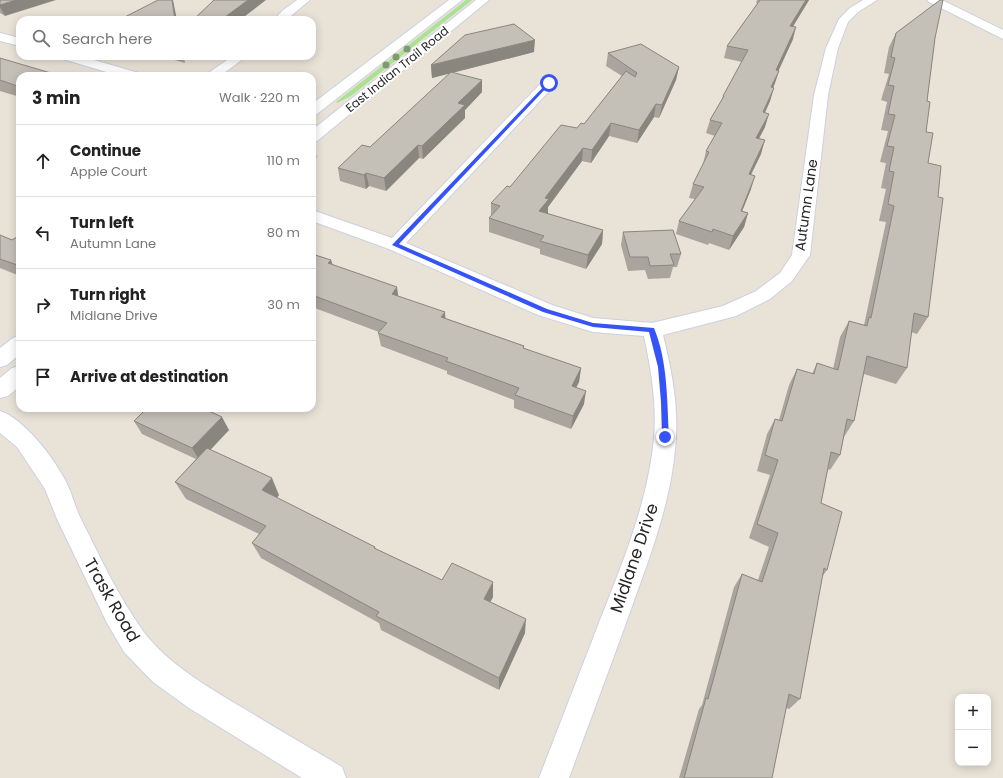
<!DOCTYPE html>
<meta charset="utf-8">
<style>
body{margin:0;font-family:Poppins,sans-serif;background:#f2f2f2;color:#222}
.controls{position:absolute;right:12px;bottom:12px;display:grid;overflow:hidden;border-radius:8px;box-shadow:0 2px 10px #0003}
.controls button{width:36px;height:36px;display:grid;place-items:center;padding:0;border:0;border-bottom:1px solid #e0e0e0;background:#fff;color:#222;font:20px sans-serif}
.stop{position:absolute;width:12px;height:12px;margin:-9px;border:3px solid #3653f8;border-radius:50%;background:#fff}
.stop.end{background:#3653f8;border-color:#fff;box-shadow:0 1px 4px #0008}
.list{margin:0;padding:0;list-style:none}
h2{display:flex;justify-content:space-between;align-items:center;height:52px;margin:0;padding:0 16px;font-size:17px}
h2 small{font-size:13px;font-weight:400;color:#767676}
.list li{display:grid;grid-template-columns:26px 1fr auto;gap:12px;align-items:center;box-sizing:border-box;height:72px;padding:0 16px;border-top:1px solid #e0e0e0}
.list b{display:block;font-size:15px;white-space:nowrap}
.list p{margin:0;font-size:13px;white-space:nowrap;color:#767676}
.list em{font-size:13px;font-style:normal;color:#767676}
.icon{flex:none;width:22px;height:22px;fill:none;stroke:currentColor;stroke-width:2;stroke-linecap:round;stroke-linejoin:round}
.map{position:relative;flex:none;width:1003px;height:778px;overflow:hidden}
.search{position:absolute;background:#fff;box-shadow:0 2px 10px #0003;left:16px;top:16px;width:300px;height:44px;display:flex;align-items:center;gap:10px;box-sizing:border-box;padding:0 14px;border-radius:12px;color:#767676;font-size:15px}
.panel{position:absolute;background:#fff;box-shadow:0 2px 10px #0003;left:16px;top:72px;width:300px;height:340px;border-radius:12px}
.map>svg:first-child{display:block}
.green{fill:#abe193}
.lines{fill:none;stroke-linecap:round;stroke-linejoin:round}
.street-casing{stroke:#cdd0e0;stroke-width:2}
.secondary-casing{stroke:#cdd0e0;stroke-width:2}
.path{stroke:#c2c2c2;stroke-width:2;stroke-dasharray:2.5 1.5;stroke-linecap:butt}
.street{fill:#fff;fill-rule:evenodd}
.secondary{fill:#fff;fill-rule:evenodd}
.tree{fill:#7d9b6e}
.wall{fill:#a9a49d}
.shaded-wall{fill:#898680}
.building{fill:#c4bfb7;stroke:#898680}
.route{fill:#3653f8}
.labels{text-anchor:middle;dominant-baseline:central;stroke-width:4;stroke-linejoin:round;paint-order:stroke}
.far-street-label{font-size:12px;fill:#262626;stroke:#fff}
.street-label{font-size:14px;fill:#262626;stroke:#fff}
.near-street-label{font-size:17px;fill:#262626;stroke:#fff}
</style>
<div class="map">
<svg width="1003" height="778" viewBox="0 0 1003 778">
<rect width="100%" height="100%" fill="#e9e2d7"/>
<polygon class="green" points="466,0 472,0 351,96 337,103 336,102"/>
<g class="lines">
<g class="street-casing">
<g id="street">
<polygon points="297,0 310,0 286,20 274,20 282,11"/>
<path d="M863,0H877L858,12L848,22L838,48L828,95L810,255L792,281L770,299L736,316L663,335C671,368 678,402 676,437C673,498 650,556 630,612C610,668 589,723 569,778H539C560,724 581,669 602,615C625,557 648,500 654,438C657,404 651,369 644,336L593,332L538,315L389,249L312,221V210L392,238L544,80H554L556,83L554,86L406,243L552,305L593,318L652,323L723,306L756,291L780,273L792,255L814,95L826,48L839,19L850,8Z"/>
<polygon points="77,17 82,18 84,20 71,20 73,18"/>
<polygon points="0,33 20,38 20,46 0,41"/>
<polygon points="61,56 80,56 139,73 141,76 120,76 63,59"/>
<polygon points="233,56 247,56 220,76 204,76"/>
<path d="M0,411C24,419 52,456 64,478C71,490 74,504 80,517C99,555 118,596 143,631C168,665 213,690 248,711C279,730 311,748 342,767L346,778H302L189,708L153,682L124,652L107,623L57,519L45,489L17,447L0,433Z"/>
</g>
</g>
<g class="secondary-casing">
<g id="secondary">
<polygon points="449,0 462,0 317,114 312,115 312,104"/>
<polygon points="476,0 489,0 317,141 312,143 312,130"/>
<polygon points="927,0 942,0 1003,30 1003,39 929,2"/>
<polygon points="20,335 20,354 7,365 0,367 0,348 13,338"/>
<polygon points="20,366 20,386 8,396 0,398 0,378 12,368"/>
</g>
</g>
<polyline class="path" points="312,160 317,156"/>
<use href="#street" class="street"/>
<use href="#secondary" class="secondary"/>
</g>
<g class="tree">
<circle cx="407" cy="49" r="3.5"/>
<circle cx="396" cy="57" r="3.5"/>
<circle cx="386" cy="65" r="3.5"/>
</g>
<g class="wall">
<polygon points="0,0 5,16 0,13"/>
<polygon points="757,0 809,0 793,26 793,39 778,70 779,71 773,88 770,101 765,113 765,127 759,139 761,154 751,175 751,189 742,211 748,213 744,227 729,250 709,243 708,245 676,234 679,221 695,199 689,198 693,184 703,164 706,151 715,136 706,133 710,120 721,101 723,96 742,62 724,58 727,46 758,3 756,3"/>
<polygon points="896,33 935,38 927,101 926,132 928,163 938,197 928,317 917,334 911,332 907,368 896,384 864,374 854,421 844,437 840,455 830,470 828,469 821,503 827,570 822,577 800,699 789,709 786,708 772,778 679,778 699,709 702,705 734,587 742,574 758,580 769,547 749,538 770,475 757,471 767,434 775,419 779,420 789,385 797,369 812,374 817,363 833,369 840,337 849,321 864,325 886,222 879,221 886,189 881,188 886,163 880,162 888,131 881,130 887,102 881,100 889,74 884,73 889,47"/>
<polygon points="534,52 452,73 482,92 465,110 465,118 423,159 419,158 386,191 369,186 366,189 340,181 338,168 370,147 451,73 432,78 431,65"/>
<polygon points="608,53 679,67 676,80 659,118 654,117 637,143 609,136 591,163 582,161 548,207 548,213 547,214 603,230 602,244 586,269 540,254 540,249 489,232 489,218 491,216 491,203 577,128 584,124 622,76 606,66"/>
<polygon points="160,56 184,56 185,63"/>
<polygon points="0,58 20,76 20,97 0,91"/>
<polygon points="623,232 681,254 677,267 673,267 670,278 648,279 645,270 628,271 621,245"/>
<polygon points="0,235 12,240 20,238 20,276 0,268"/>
<polygon points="312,254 331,260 333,265 445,318 524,346 524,349 581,368 579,382 576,388 584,404 571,429 514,408 514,400 447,374 447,371 381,346 378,333 379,332 312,307"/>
<polygon points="134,421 229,430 210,450 279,495 277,498 375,547 376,549 442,580 493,597 490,602 525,633 499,690 381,630 379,623 261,558 252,543 259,534 186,499 175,482 196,459 142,434"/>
</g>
<g class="shaded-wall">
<polygon points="16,0 56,0 5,16 0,7 0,5"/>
<polygon points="172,0 173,0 177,20 175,20"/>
<polygon points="248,0 266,0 240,20 221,20"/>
<polygon points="806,0 809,0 786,38 790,26"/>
<polygon points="796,27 793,39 773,83 776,70"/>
<polygon points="535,40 534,52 432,78 431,65"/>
<polygon points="679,67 676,80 659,118 662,105"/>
<polygon points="779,71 775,83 768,100 771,87"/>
<polygon points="482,80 482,92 465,110 465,118 423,159 422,146 458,103"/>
<polygon points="774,88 770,101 759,125 763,112"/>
<polygon points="656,104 654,117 637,143 639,130"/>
<polygon points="769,114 765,127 752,151 756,138"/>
<polygon points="611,123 609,136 591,163 592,150"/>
<polygon points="765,140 761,154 744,188 749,174"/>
<polygon points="418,145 419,158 386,191 384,178"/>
<polygon points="583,148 582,161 548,207 548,213 538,225 539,211 545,198"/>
<polygon points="366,173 369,186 366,189 364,175"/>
<polygon points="755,176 751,189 737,224 741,211"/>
<polygon points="748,213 744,227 729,250 733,236"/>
<polygon points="603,230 602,244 586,269 588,255"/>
<polygon points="331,260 335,274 328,263"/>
<polygon points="397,287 399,301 392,294"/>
<polygon points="445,312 446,326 441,317"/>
<polygon points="581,368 579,382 570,399 572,386"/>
<polygon points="586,391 584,404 571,429 573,416"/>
<polygon points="222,417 229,430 200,461 192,448"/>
<polygon points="272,478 279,495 270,506 262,490"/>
<polygon points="493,582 493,597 484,613 484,599"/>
<polygon points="526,619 525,633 499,690 499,678"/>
</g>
<g class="building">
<polygon points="0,0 16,0 0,5"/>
<polygon points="158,0 172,0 175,20 119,20"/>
<polygon points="214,0 248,0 221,20 193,20"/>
<polygon points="760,0 806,0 790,26 796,27 776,70 779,71 771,87 774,88 763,112 769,114 756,138 765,140 749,174 755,176 741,211 748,213 733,236 713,229 712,232 679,221 704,187 693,184 709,152 706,151 722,123 710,120 724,96 723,96 748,50 727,46"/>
<polygon points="940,0 943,0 935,38 927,101 930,102 926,132 933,133 928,163 941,166 938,197 943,198 928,317 914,313 907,368 867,356 854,421 847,419 840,455 831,452 821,503 842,512 827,570 824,568 800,699 789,694 772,778 684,778 706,698 708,699 742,574 762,582 778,533 757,524 778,460 765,455 775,419 782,421 797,369 814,374 817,363 838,370 849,321 867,326 869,317 871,318 894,206 888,204 894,172 889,171 894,147 887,146 895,115 888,114 894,86 888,85 895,58 891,57 896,33"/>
<polygon points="514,24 535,40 431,65 465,35"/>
<polygon points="641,44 679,67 662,105 656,104 639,130 611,123 592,150 583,148 545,198 549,199 539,211 603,230 588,255 540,241 544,236 489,218 500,206 491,203 507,186 510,187 561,125 577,128 581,123 584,124 626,71 635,77 637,73 608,53"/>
<polygon points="0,58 61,76 20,76 20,87 0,80"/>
<polygon points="451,72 482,80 458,103 465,105 422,146 418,145 384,178 366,173 364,175 338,168 362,145 370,147"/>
<polygon points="673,230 681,254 670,254 674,265 650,266 648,257 630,257 623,232"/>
<polygon points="0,235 12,240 17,237 20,238 20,266 0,259"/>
<polygon points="312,254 331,260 328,263 397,287 392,294 445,312 441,317 524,346 523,348 581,368 572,386 586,391 573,416 515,395 519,388 446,361 448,358 378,333 387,323 312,295"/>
<polygon points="147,408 202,408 222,417 192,448 134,421"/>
<polygon points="207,448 272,478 262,490 375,547 374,548 442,580 452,563 493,582 484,599 526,619 499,678 376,616 379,612 252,543 266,526 175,482"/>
</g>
<path class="route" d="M548,82L551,83L399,244L547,309L593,323L654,328C668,362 667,401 669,437L665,440L662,437L661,402L658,367L649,332L593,327L543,312L392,245Z"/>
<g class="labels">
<g class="far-street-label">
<text transform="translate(397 69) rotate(-39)">East Indian Trail Road</text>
</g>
<g class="street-label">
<text transform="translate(806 205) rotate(-82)">Autumn Lane</text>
</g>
<g class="near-street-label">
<text transform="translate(634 558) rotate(-71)">Midlane Drive</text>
<text transform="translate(112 600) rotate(60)">Trask Road</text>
</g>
</g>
</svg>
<div class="controls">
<button>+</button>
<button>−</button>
</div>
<div class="stop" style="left:549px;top:83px"></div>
<div class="stop end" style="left:665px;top:437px"></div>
<div class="search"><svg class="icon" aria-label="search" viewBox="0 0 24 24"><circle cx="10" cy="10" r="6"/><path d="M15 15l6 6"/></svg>Search here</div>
<section class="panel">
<h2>3 min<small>Walk · 220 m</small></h2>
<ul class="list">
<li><svg class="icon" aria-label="ahead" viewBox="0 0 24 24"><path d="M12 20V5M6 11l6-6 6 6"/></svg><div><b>Continue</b><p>Apple Court</p></div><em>110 m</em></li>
<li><svg class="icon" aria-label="left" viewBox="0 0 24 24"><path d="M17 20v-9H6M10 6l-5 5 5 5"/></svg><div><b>Turn left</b><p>Autumn Lane</p></div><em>80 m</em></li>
<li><svg class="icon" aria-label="right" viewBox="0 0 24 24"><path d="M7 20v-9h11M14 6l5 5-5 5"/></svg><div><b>Turn right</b><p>Midlane Drive</p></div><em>30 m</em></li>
<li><svg class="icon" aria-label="arrive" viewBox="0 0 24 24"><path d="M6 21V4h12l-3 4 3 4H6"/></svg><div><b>Arrive at destination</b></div></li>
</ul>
</section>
</div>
